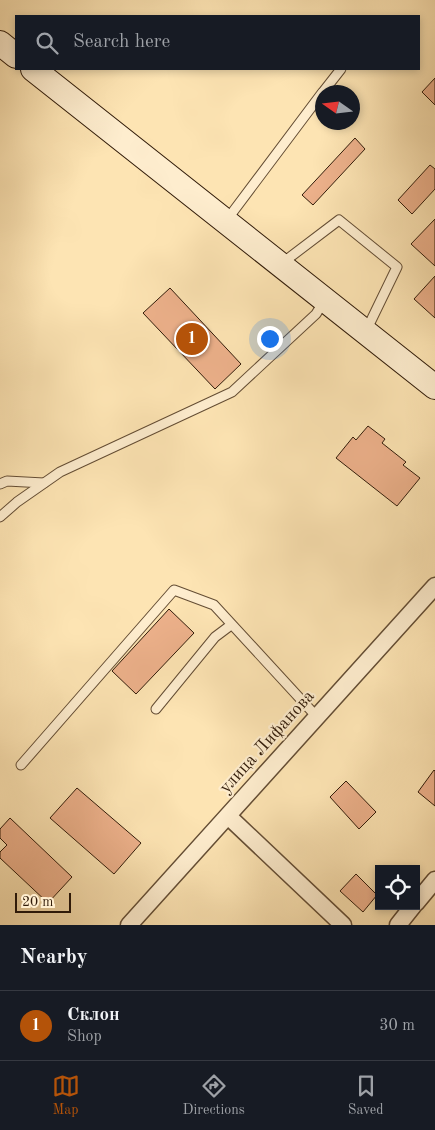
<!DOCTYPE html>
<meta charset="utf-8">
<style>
body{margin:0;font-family:"Old Standard TT",serif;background:#242831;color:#f1f3f6}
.controls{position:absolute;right:15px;bottom:15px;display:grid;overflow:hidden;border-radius:0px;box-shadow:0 2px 8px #0003}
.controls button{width:45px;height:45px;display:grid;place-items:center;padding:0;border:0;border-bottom:1px solid #363941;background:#171b24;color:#f1f3f6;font:25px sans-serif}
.compass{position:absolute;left:315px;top:85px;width:45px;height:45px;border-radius:50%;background:#171b24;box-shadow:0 2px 8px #0003;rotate:284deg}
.scale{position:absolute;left:15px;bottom:12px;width:56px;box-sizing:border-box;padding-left:5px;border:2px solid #311b09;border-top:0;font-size:14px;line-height:18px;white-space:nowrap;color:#311b09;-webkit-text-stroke:4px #feedce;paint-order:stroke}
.you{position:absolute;left:269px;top:338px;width:18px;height:18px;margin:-12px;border:4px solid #fff;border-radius:50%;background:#1a73e8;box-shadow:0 0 0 8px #1a73e833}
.badge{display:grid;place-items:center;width:32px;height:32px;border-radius:50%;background:#b45309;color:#fff;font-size:16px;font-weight:700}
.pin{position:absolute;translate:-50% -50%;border:2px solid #fff;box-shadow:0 1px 5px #0006}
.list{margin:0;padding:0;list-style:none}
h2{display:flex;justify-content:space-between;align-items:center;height:65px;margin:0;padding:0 20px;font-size:21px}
h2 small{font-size:16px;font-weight:400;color:#9ea1a6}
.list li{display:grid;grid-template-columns:32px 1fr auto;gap:15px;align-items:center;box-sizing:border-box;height:70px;padding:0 20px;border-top:1px solid #363941}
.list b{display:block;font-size:19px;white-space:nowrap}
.list p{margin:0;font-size:16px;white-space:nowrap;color:#9ea1a6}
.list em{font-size:16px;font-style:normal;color:#9ea1a6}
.icon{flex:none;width:28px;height:28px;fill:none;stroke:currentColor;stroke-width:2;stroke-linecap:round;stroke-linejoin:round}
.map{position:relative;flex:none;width:435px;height:925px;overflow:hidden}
.search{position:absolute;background:#171b24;box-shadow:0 2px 8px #0003;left:15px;right:15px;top:15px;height:55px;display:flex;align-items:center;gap:12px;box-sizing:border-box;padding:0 18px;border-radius:0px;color:#9ea1a6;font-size:19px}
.sheet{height:135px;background:#171b24}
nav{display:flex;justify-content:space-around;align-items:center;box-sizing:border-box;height:70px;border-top:1px solid #363941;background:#171b24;font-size:14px;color:#9ea1a6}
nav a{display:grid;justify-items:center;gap:2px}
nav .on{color:#b45309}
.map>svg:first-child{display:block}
.building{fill:#edb18b;stroke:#311b09}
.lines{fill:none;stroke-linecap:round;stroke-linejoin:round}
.lane-casing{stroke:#644d34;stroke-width:11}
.street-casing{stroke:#644d34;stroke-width:19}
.secondary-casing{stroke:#311b09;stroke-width:26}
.lane{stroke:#feedce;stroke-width:9}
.street{stroke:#feedce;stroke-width:16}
.secondary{stroke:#feedce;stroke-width:24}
.labels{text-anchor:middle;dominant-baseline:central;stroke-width:4.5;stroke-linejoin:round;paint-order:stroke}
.street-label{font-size:18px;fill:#311b09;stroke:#feedce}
</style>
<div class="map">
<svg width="435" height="925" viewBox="0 0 435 925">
<rect width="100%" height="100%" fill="#fde4b3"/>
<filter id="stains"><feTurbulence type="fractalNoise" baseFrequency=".004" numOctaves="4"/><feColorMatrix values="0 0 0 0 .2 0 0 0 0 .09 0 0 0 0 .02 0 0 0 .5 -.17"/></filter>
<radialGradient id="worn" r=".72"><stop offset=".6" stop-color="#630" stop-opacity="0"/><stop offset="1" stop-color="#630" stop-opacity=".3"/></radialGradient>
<g class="building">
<polygon points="435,78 435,105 422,92"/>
<polygon points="355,138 365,149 313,205 302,195"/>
<polygon points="430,165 435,169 435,189 412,214 398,200"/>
<polygon points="435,219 435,266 411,244"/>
<polygon points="435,276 435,318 414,299"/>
<polygon points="170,288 241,364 215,389 143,313"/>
<polygon points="368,426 385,439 382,443 406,462 403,465 420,478 397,506 336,458 353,437 356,440"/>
<polygon points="169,609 194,633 136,694 112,671"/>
<polygon points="434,770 435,771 435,806 418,792"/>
<polygon points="346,781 376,812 359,829 330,797"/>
<polygon points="77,788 141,843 114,874 50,818"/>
<polygon points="10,818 72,877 48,903 0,858 0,852 7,845 0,838 0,829"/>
<polygon points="356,874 377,895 363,912 340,891"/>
</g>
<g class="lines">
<g class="lane-casing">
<g id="lane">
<polyline points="323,92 341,69"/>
<polyline points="226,221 322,93"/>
<polyline points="281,264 339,220 397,267 366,331"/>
<polyline points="0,484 7,481 44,483"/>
<polyline points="0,517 17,502 60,472 232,392 316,314 324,301"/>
<polyline points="156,709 215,637 231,625"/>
<polyline points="21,765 174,590 214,605 317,717"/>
</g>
</g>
<g class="street-casing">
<g id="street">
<polyline points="228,816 343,925"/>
<polyline points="416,903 435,880"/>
<polyline points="129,925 435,586"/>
<polyline points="398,925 413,906"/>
</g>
</g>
<g class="secondary-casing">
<g id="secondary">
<polyline points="0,43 16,56"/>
<polyline points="33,69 435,387"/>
</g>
</g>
<use href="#lane" class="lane"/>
<use href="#street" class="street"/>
<use href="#secondary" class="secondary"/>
</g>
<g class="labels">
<g class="street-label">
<text transform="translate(267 742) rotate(-48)">улица Лифанова</text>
</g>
</g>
<rect width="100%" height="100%" filter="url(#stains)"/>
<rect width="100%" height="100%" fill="url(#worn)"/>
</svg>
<div class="controls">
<button><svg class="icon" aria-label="locate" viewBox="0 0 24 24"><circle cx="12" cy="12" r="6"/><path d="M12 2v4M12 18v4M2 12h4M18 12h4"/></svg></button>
</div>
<svg class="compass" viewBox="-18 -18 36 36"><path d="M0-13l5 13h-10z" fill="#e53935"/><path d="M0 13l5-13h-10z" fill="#9ea1a6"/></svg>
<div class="scale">20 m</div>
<div class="you"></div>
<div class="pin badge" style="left:192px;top:339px">1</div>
<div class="search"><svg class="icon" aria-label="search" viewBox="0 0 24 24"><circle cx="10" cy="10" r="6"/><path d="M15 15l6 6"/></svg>Search here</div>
</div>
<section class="sheet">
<h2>Nearby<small></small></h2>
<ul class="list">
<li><span class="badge">1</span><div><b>Склон</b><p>Shop</p></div><em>30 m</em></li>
</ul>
</section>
<nav>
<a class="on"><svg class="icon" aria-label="map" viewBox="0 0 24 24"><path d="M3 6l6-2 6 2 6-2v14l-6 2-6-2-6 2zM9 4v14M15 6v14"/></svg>Map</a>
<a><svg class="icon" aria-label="directions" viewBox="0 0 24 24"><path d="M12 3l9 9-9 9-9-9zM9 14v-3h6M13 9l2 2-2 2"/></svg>Directions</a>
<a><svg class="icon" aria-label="saved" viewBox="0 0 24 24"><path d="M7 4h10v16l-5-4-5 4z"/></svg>Saved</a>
</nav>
